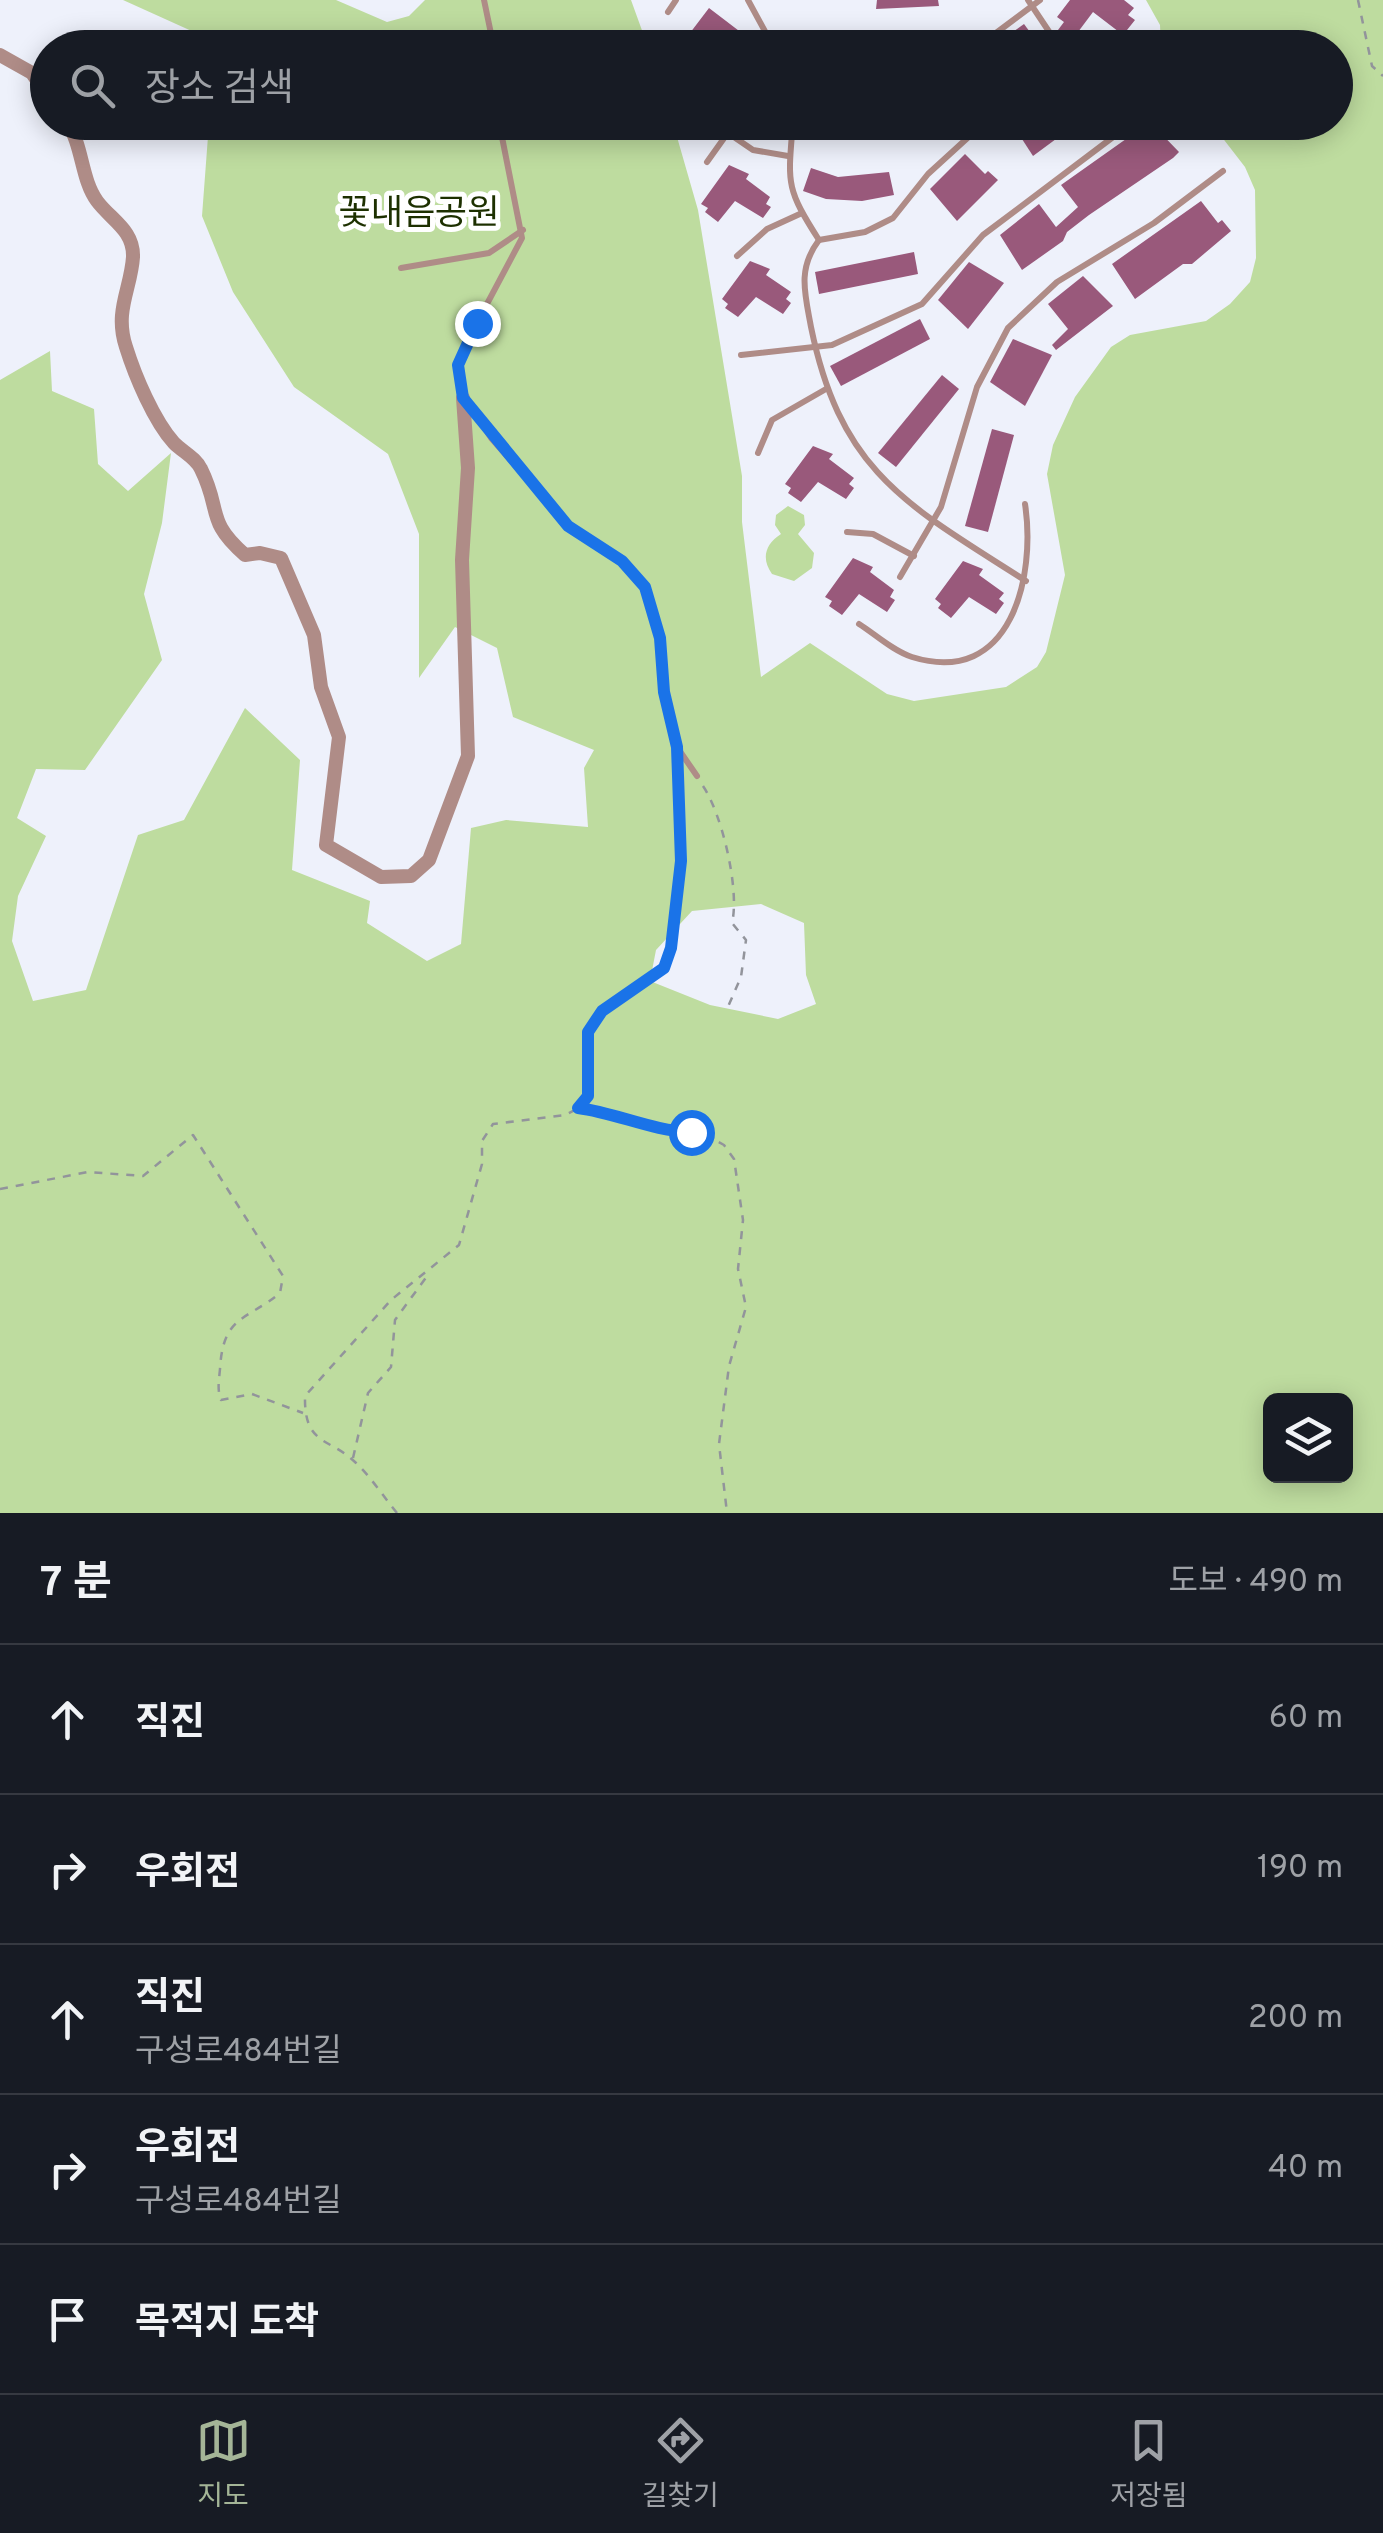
<!DOCTYPE html>
<html lang="ko">
<meta charset="utf-8">
<style>
body{margin:0;font-family:Overpass,"Noto Sans KR",sans-serif;background:#20242c;color:#f1f3f6}
.controls{position:absolute;right:30px;bottom:30px;display:grid;overflow:hidden;border-radius:15px;box-shadow:0 5px 25px #0003}
.controls button{width:90px;height:90px;display:grid;place-items:center;padding:0;border:0;border-bottom:2px solid #363941;background:#171b24;color:#f1f3f6;font:50px sans-serif}
.stop{position:absolute;width:30px;height:30px;margin:-22px;border:8px solid #1a73e8;border-radius:50%;background:#fff}
.stop.end{background:#1a73e8;border-color:#fff;box-shadow:0 2px 10px #0008}
.list{margin:0;padding:0;list-style:none}
h2{display:flex;justify-content:space-between;align-items:center;height:130px;margin:0;padding:0 40px;font-size:42px}
h2 small{font-size:32px;font-weight:400;color:#9ea1a6}
.list li{display:grid;grid-template-columns:65px 1fr auto;gap:30px;align-items:center;box-sizing:border-box;height:150px;padding:0 40px;border-top:2px solid #363941}
.list b{display:block;font-size:38px;white-space:nowrap}
.list p{margin:0;font-size:32px;white-space:nowrap;color:#9ea1a6}
.list em{font-size:32px;font-style:normal;color:#9ea1a6}
.icon{flex:none;width:55px;height:55px;fill:none;stroke:currentColor;stroke-width:2;stroke-linecap:round;stroke-linejoin:round}
.map{position:relative;flex:none;width:1383px;height:1513px;overflow:hidden}
.search{position:absolute;background:#171b24;box-shadow:0 5px 25px #0003;left:30px;right:30px;top:30px;height:110px;display:flex;align-items:center;gap:25px;box-sizing:border-box;padding:0 35px;border-radius:55px;color:#9ea1a6;font-size:38px}
.sheet{height:880px;background:#171b24}
nav{display:flex;justify-content:space-around;align-items:center;box-sizing:border-box;height:140px;border-top:2px solid #363941;background:#171b24;font-size:28px;color:#9ea1a6}
nav a{display:grid;justify-items:center;gap:5px}
nav .on{color:#a4b597}
.map>svg:first-child{display:block}
.green{fill:#bedc9f;fill-rule:evenodd}
.building{fill:#99597b}
.lines{fill:none;stroke-linecap:round;stroke-linejoin:round}
.path{stroke:#92949b;stroke-width:2.5;stroke-dasharray:8 8;stroke-linecap:butt}
.service{stroke:#af8c87;stroke-width:6}
.minor{stroke:#af8c87;stroke-width:14}
.route{stroke:#1a73e8;stroke-width:12}
.labels{text-anchor:middle;dominant-baseline:central;stroke-width:10;stroke-linejoin:round;paint-order:stroke}
.park-label{font-size:35px;fill:#1d3000;stroke:#fff}
</style>
<div class="map">
<svg width="1383" height="1513" viewBox="0 0 1383 1513">
<rect width="100%" height="100%" fill="#eef1fb"/>
<g class="green">
<polygon points="123,0 336,0 387,22 409,16 425,0 631,0 648,47 198,47 196,33"/>
<path d="M1146,0H1383V1513H0V380L50,351L52,391L94,409L98,464L128,491L171,453L162,523L144,594L162,660L85,770L36,769L17,818L46,836L18,896L12,941L33,1001L86,990L138,835L184,820L245,708L300,760L292,870L370,901L367,923L427,961L461,944L471,828L506,820L588,827L584,768L594,750L513,717L497,648L455,627L419,678V534L388,454L294,387L233,292L202,216L209,123H673L698,210L742,476V522L761,677L810,643L887,694L914,701L1006,687L1037,667L1046,652L1065,575L1047,474L1053,445L1075,397L1111,347L1130,335L1206,321L1230,304L1250,282L1256,258L1255,190L1245,167L1211,123L1336,122V48L1161,47L1160,25ZM761,904L804,923L806,975L816,1004L778,1019L710,1005L650,981L656,950L692,911ZM1270,1400H1346V1476H1270Z"/>
<path d="M788,506L804,515L805,525L798,534L814,553L812,568L794,581L772,574C761,559 765,544 781,534L775,525L776,515Z"/>
</g>
<g class="building">
<polygon points="877,0 938,0 939,6 876,9"/>
<polygon points="1070,0 1124,0 1134,8 1128,15 1135,20 1123,35 1093,12 1072,40 1058,30 1064,22 1057,17"/>
<polygon points="709,8 747,37 739,48 692,48 680,38 686,30 690,33"/>
<polygon points="1024,24 1038,43 1032,48 991,48"/>
<polygon points="1011,122 1079,122 1033,156"/>
<polygon points="1150,122 1179,152 1173,158 1089,215 1067,232 1063,241 1022,270 1000,235 1039,204 1056,227 1078,207 1061,185"/>
<polygon points="965,154 985,174 988,171 998,180 957,221 930,189"/>
<polygon points="729,165 749,174 746,179 770,197 766,204 771,207 763,218 735,201 718,222 705,212 708,208 701,204"/>
<polygon points="811,168 838,177 889,172 894,195 862,201 826,199 803,191"/>
<polygon points="1201,201 1218,223 1222,220 1231,231 1192,264 1183,264 1135,299 1112,264"/>
<polygon points="914,252 918,274 819,294 815,272"/>
<polygon points="750,261 770,269 766,275 791,292 786,299 791,303 783,314 756,297 738,317 725,308 728,304 722,299"/>
<polygon points="969,262 1004,283 968,329 938,300"/>
<polygon points="1083,276 1113,306 1056,350 1052,345 1068,329 1048,304"/>
<polygon points="920,319 930,339 841,386 830,366"/>
<polygon points="1013,339 1052,355 1025,406 990,382"/>
<polygon points="942,375 959,389 896,467 878,453"/>
<polygon points="992,429 1014,435 988,532 965,526"/>
<polygon points="813,446 833,454 829,459 854,478 849,484 854,488 846,499 818,482 801,502 788,493 791,488 785,484"/>
<polygon points="853,558 873,567 870,572 894,590 890,597 895,600 887,612 859,594 842,615 829,606 832,601 825,597"/>
<polygon points="963,561 983,569 979,575 1004,593 999,599 1004,603 996,614 969,597 951,618 938,608 941,604 935,599"/>
</g>
<g class="lines">
<g class="path">
<polyline points="1358,0 1372,66 1383,76"/>
<path d="M703,786C722,814 740,890 732,923L746,940L741,977L727,1009"/>
<polyline points="579,1109 711,1138 724,1145 734,1159 743,1220 738,1269 746,1307 729,1366 719,1444 727,1513"/>
<path d="M0,1189L88,1172L143,1176L193,1135L283,1276L280,1293C246,1321 223,1315 220,1369C219,1380 217,1390 221,1400L252,1394L303,1413"/>
<polyline points="353,1458 368,1393 391,1367 395,1320 430,1272"/>
<path d="M397,1513C383,1496 371,1477 355,1462C329,1437 304,1446 305,1396L391,1300L459,1245L482,1164V1141L493,1124L565,1115L577,1109L588,1095L589,1032L602,1011L663,968L671,948L681,861L678,765"/>
</g>
<g class="service">
<polyline points="484,0 494,48"/>
<polyline points="748,0 774,48"/>
<polyline points="1028,0 1060,48"/>
<polyline points="668,12 676,0"/>
<polyline points="820,41 879,48"/>
<polyline points="951,48 996,33 1040,0"/>
<polyline points="499,122 522,238 462,351 459,388 491,438 569,526 622,561 645,587 660,638 664,692 677,747 697,776"/>
<polyline points="712,122 753,150 788,156"/>
<path d="M793,122C788,183 785,187 819,240L865,232L893,218L928,174L985,122"/>
<polyline points="707,162 727,134"/>
<path d="M819,240C797,269 805,294 811,327C841,474 909,506 1026,581"/>
<polyline points="737,256 767,229 802,213"/>
<polyline points="401,268 489,253 523,230"/>
<polyline points="741,355 832,345 922,304 983,235 1133,122"/>
<polyline points="758,453 772,420 826,389"/>
<polyline points="847,532 873,534 914,556"/>
<polyline points="900,577 941,507 977,387 1008,328 1057,282 1154,223 1223,171"/>
<path d="M859,624C875,634 893,651 912,657C1012,688 1036,575 1025,504"/>
</g>
<g class="minor">
<polyline points="0,55 32,73 48,96"/>
<path d="M67,122C83,146 81,179 97,201C111,220 134,230 133,257C131,289 114,311 126,347C135,376 154,421 174,443C183,452 196,458 201,469C222,511 205,520 245,555L260,553L281,558L314,635L321,687L339,737L326,845L381,877L411,876L429,860L468,756L462,560L468,468L463,398"/>
</g>
</g>
<g class="lines">
<path class="route" d="M477,323L458,365L463,398L568,526L622,561L645,587L660,638L664,692L677,747L681,861L671,948L664,968L602,1011L588,1032V1096L578,1108C617,1113 652,1131 691,1132"/>
</g>
<g class="labels">
<g class="park-label">
<text x="419" y="215">꽃내음공원</text>
</g>
</g>
</svg>
<div class="controls">
<button><svg class="icon" aria-label="layers" viewBox="0 0 24 24"><path d="M12 4l9 5-9 5-9-5zM3 14l9 5 9-5"/></svg></button>
</div>
<div class="stop" style="left:691px;top:1132px"></div>
<div class="stop end" style="left:477px;top:323px"></div>
<div class="search"><svg class="icon" aria-label="search" viewBox="0 0 24 24"><circle cx="10" cy="10" r="6"/><path d="M15 15l6 6"/></svg>장소 검색</div>
</div>
<section class="sheet">
<h2>7 분<small>도보 · 490 m</small></h2>
<ul class="list">
<li><svg class="icon" aria-label="ahead" viewBox="0 0 24 24"><path d="M12 20V5M6 11l6-6 6 6"/></svg><div><b>직진</b></div><em>60 m</em></li>
<li><svg class="icon" aria-label="right" viewBox="0 0 24 24"><path d="M7 20v-9h11M14 6l5 5-5 5"/></svg><div><b>우회전</b></div><em>190 m</em></li>
<li><svg class="icon" aria-label="ahead" viewBox="0 0 24 24"><path d="M12 20V5M6 11l6-6 6 6"/></svg><div><b>직진</b><p>구성로484번길</p></div><em>200 m</em></li>
<li><svg class="icon" aria-label="right" viewBox="0 0 24 24"><path d="M7 20v-9h11M14 6l5 5-5 5"/></svg><div><b>우회전</b><p>구성로484번길</p></div><em>40 m</em></li>
<li><svg class="icon" aria-label="arrive" viewBox="0 0 24 24"><path d="M6 21V4h12l-3 4 3 4H6"/></svg><div><b>목적지 도착</b></div></li>
</ul>
</section>
<nav>
<a class="on"><svg class="icon" aria-label="map" viewBox="0 0 24 24"><path d="M3 6l6-2 6 2 6-2v14l-6 2-6-2-6 2zM9 4v14M15 6v14"/></svg>지도</a>
<a><svg class="icon" aria-label="directions" viewBox="0 0 24 24"><path d="M12 3l9 9-9 9-9-9zM9 14v-3h6M13 9l2 2-2 2"/></svg>길찾기</a>
<a><svg class="icon" aria-label="saved" viewBox="0 0 24 24"><path d="M7 4h10v16l-5-4-5 4z"/></svg>저장됨</a>
</nav>
